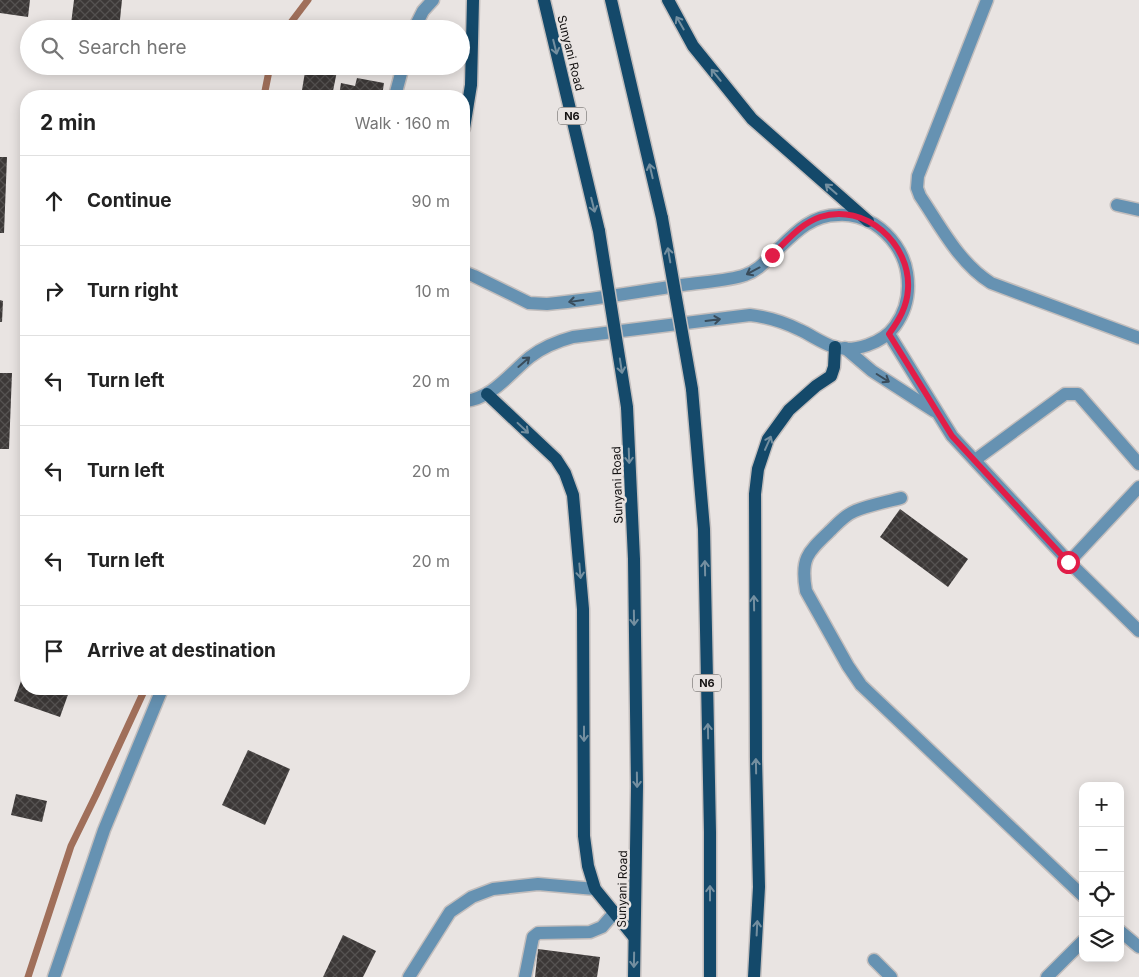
<!DOCTYPE html>
<meta charset="utf-8">
<style>
body{margin:0;font-family:Inter,sans-serif;background:#f2f2f2;color:#222}
.controls{position:absolute;right:15px;bottom:15px;display:grid;overflow:hidden;border-radius:10px;box-shadow:0 2px 12px #0003}
.controls button{width:45px;height:45px;display:grid;place-items:center;padding:0;border:0;border-bottom:1px solid #e0e0e0;background:#fff;color:#222;font:25px sans-serif}
.stop{position:absolute;width:15px;height:15px;margin:-11px;border:4px solid #e11d48;border-radius:50%;background:#fff}
.stop.end{background:#e11d48;border-color:#fff;box-shadow:0 1px 5px #0008}
.list{margin:0;padding:0;list-style:none}
h2{display:flex;justify-content:space-between;align-items:center;height:65px;margin:0;padding:0 20px;font-size:21px}
h2 small{font-size:16px;font-weight:400;color:#767676}
.list li{display:grid;grid-template-columns:32px 1fr auto;gap:15px;align-items:center;box-sizing:border-box;height:90px;padding:0 20px;border-top:1px solid #e0e0e0}
.list b{display:block;font-size:19px;white-space:nowrap}
.list em{font-size:16px;font-style:normal;color:#767676}
.icon{flex:none;width:28px;height:28px;fill:none;stroke:currentColor;stroke-width:2;stroke-linecap:round;stroke-linejoin:round}
.map{position:relative;flex:none;width:1139px;height:977px;overflow:hidden}
.search{position:absolute;background:#fff;box-shadow:0 2px 12px #0003;left:20px;top:20px;width:450px;height:55px;display:flex;align-items:center;gap:12px;box-sizing:border-box;padding:0 18px;border-radius:28px;color:#767676;font-size:19px}
.panel{position:absolute;background:#fff;box-shadow:0 2px 12px #0003;left:20px;top:90px;width:450px;height:605px;border-radius:20px}
.map>svg:first-child{display:block}
.lines{fill:none;stroke-linecap:round;stroke-linejoin:round}
.stream{stroke:#a06f5a;stroke-width:7}
.building{fill:url(#building-cross-hatch)}
.minor-casing{stroke:#c3bebd;stroke-width:15}
.major-casing{stroke:#c3bebd;stroke-width:15}
.minor{stroke:#6692b2;stroke-width:12}
.major{stroke:#14496a;stroke-width:12}
.major-bridge-casing{stroke:#c3bebd;stroke-width:15;stroke-linecap:butt}
.major-bridge{stroke:#14496a;stroke-width:12}
.oneway{stroke:#748fa0}
.oneway2{stroke:#394c5b}
.route{stroke:#e11d48;stroke-width:6}
.labels{text-anchor:middle;dominant-baseline:central;stroke-width:5;stroke-linejoin:round;paint-order:stroke}
.shield{fill:#e9e4e2;stroke:#555251;stroke-width:1}
.shield-label{font-size:11px;font-weight:bold;fill:#151313}
.street-label{font-size:12px;fill:#151313;stroke:#e9e4e2}
</style>
<div class="map">
<svg width="1139" height="977" viewBox="0 0 1139 977">
<defs>
<pattern id="building-cross-hatch" width="8" height="8" patternUnits="userSpaceOnUse" patternTransform="scale(1.25)"><rect width="8" height="8" fill="#3c3837"/><path d="M0 0l8 8M0 8l8-8" fill="none" stroke="#555251"/></pattern>
</defs>
<rect width="100%" height="100%" fill="#e9e4e2"/>
<g class="lines">
<g class="stream">
<polyline points="286,29 308,0"/>
<polyline points="264,96 270,66"/>
<polyline points="28,977 71,846 96,795 145,689"/>
</g>
</g>
<g class="building">
<polygon points="0,0 30,0 28,17 0,13"/>
<polygon points="74,0 122,0 119,29 71,24"/>
<polygon points="306,66 338,66 332,96 301,96"/>
<polygon points="357,78 384,83 382,96 339,96 341,83 355,86"/>
<polygon points="0,157 7,157 4,233 0,233"/>
<polygon points="0,300 3,301 2,322 0,322"/>
<polygon points="0,373 12,373 9,449 0,449"/>
<polygon points="900,509 968,559 948,587 880,537"/>
<polygon points="26,667 26,689 70,689 60,717 14,701"/>
<polygon points="248,750 290,769 265,825 222,805"/>
<polygon points="16,794 47,801 42,822 11,815"/>
<polygon points="343,935 376,951 363,977 323,977"/>
<polygon points="538,949 600,957 597,977 535,977"/>
</g>
<g class="lines">
<g class="minor-casing">
<g id="minor">
<path d="M987,0L918,176L917,188L920,196C941,227 959,263 991,283L1139,338"/>
<polyline points="414,29 423,11 433,0"/>
<polyline points="395,96 403,66"/>
<polyline points="1117,205 1139,210"/>
<path d="M464,272L474,276L529,303L547,304C592,300 637,292 682,285C700,282 730,281 745,275C757,271 764,263 772,255C792,236 809,215 838,215C850,214 863,218 874,224C891,235 904,253 907,273C910,292 906,311 895,326C883,343 854,353 834,347C822,343 811,335 800,330C784,322 768,317 750,315L573,337C558,341 543,347 530,357C510,373 492,399 464,401"/>
<polyline points="889,334 952,436 1069,562 1139,631"/>
<polyline points="845,348 872,371 934,411"/>
<polyline points="975,460 1065,394 1078,394 1139,464"/>
<path d="M901,498C886,502 869,505 855,511C845,515 838,523 831,530C808,552 800,558 806,591L848,666L861,685L1083,896"/>
<polyline points="1069,562 1139,487"/>
<polyline points="1120,931 1139,947"/>
<polyline points="874,960 891,977"/>
<polyline points="54,977 104,830 162,689"/>
<polyline points="409,977 450,912 472,897 493,889 538,884 595,889"/>
<polyline points="525,977 533,937 538,933 590,932 602,927 615,912"/>
<polyline points="1047,977 1083,941"/>
</g>
</g>
<g class="major-casing">
<g id="major">
<polyline points="544,0 599,231"/>
<polyline points="611,0 662,218"/>
<polyline points="668,0 693,46 752,119 868,221"/>
<polyline points="464,128 471,85 473,0"/>
<polyline points="692,389 704,529 710,832 710,977"/>
<polyline points="487,394 556,459 565,473 573,495 583,609 584,836 588,866 595,889 634,937"/>
<polyline points="627,407 634,559 637,786 634,977"/>
<polyline points="754,977 759,887 756,759 755,494 758,469 768,439 789,410 816,386 831,376 834,367 835,347"/>
</g>
</g>
<use href="#minor" class="minor"/>
<use href="#major" class="major"/>
<g class="major-bridge-casing">
<g id="major-bridge">
<polyline points="662,218 692,389"/>
<polyline points="599,231 627,407"/>
</g>
</g>
<use href="#major-bridge" class="major-bridge"/>
</g>
<defs><path id="oneway-shaft" d="M-6 0H5M1.5-3L5.5 0L1.5 3" fill="none" stroke-width="1.6" stroke-linecap="round" stroke-linejoin="round" transform="scale(1.25)"/></defs>
<g class="oneway">
<use href="#oneway-shaft" transform="translate(680 23) rotate(-120)"/>
<use href="#oneway-shaft" transform="translate(555 47) rotate(76)"/>
<use href="#oneway-shaft" transform="translate(716 75) rotate(-129)"/>
<use href="#oneway-shaft" transform="translate(651 171) rotate(-103)"/>
<use href="#oneway-shaft" transform="translate(831 189) rotate(-139)"/>
<use href="#oneway-shaft" transform="translate(593 205) rotate(76)"/>
<use href="#oneway-shaft" transform="translate(669 255) rotate(-100)"/>
<use href="#oneway-shaft" transform="translate(621 366) rotate(81)"/>
<use href="#oneway-shaft" transform="translate(523 428) rotate(43)"/>
<use href="#oneway-shaft" transform="translate(768 443) rotate(-66)"/>
<use href="#oneway-shaft" transform="translate(629 456) rotate(88)"/>
<use href="#oneway-shaft" transform="translate(705 568) rotate(-91)"/>
<use href="#oneway-shaft" transform="translate(580 571) rotate(85)"/>
<use href="#oneway-shaft" transform="translate(754 603) rotate(-91)"/>
<use href="#oneway-shaft" transform="translate(634 618) rotate(89)"/>
<use href="#oneway-shaft" transform="translate(708 731) rotate(-91)"/>
<use href="#oneway-shaft" transform="translate(584 734) rotate(90)"/>
<use href="#oneway-shaft" transform="translate(756 766) rotate(-91)"/>
<use href="#oneway-shaft" transform="translate(637 780) rotate(89)"/>
<use href="#oneway-shaft" transform="translate(710 893) rotate(-90)"/>
<use href="#oneway-shaft" transform="translate(757 928) rotate(-87)"/>
<use href="#oneway-shaft" transform="translate(634 960) rotate(91)"/>
</g>
<g class="oneway2">
<use href="#oneway-shaft" transform="translate(753 271) rotate(152)"/>
<use href="#oneway-shaft" transform="translate(576 301) rotate(172)"/>
<use href="#oneway-shaft" transform="translate(713 320) rotate(-7)"/>
<use href="#oneway-shaft" transform="translate(524 362) rotate(-41)"/>
<use href="#oneway-shaft" transform="translate(883 378) rotate(32)"/>
</g>
<g class="lines">
<path class="route" d="M772,255C787,241 800,224 820,217C865,202 911,244 908,289C907,307 899,320 889,334L952,436L1068,562"/>
</g>
<g class="labels">
<g class="shield">
<rect x="558" y="107.5" width="28" height="17" rx="4"/>
<rect x="693" y="674.5" width="28" height="17" rx="4"/>
</g>
<g class="shield-label">
<text x="572" y="116">N6</text>
<text x="707" y="683">N6</text>
</g>
<g class="street-label">
<text transform="translate(571 53) rotate(76)">Sunyani Road</text>
<text transform="translate(617 485) rotate(-92)">Sunyani Road</text>
<text transform="translate(622 889) rotate(-89)">Sunyani Road</text>
</g>
</g>
</svg>
<div class="controls">
<button>+</button>
<button>−</button>
<button><svg class="icon" aria-label="locate" viewBox="0 0 24 24"><circle cx="12" cy="12" r="6"/><path d="M12 2v4M12 18v4M2 12h4M18 12h4"/></svg></button>
<button><svg class="icon" aria-label="layers" viewBox="0 0 24 24"><path d="M12 4l9 5-9 5-9-5zM3 14l9 5 9-5"/></svg></button>
</div>
<div class="stop" style="left:1068px;top:562px"></div>
<div class="stop end" style="left:772px;top:255px"></div>
<div class="search"><svg class="icon" aria-label="search" viewBox="0 0 24 24"><circle cx="10" cy="10" r="6"/><path d="M15 15l6 6"/></svg>Search here</div>
<section class="panel">
<h2>2 min<small>Walk · 160 m</small></h2>
<ul class="list">
<li><svg class="icon" aria-label="ahead" viewBox="0 0 24 24"><path d="M12 20V5M6 11l6-6 6 6"/></svg><div><b>Continue</b></div><em>90 m</em></li>
<li><svg class="icon" aria-label="right" viewBox="0 0 24 24"><path d="M7 20v-9h11M14 6l5 5-5 5"/></svg><div><b>Turn right</b></div><em>10 m</em></li>
<li><svg class="icon" aria-label="left" viewBox="0 0 24 24"><path d="M17 20v-9H6M10 6l-5 5 5 5"/></svg><div><b>Turn left</b></div><em>20 m</em></li>
<li><svg class="icon" aria-label="left" viewBox="0 0 24 24"><path d="M17 20v-9H6M10 6l-5 5 5 5"/></svg><div><b>Turn left</b></div><em>20 m</em></li>
<li><svg class="icon" aria-label="left" viewBox="0 0 24 24"><path d="M17 20v-9H6M10 6l-5 5 5 5"/></svg><div><b>Turn left</b></div><em>20 m</em></li>
<li><svg class="icon" aria-label="arrive" viewBox="0 0 24 24"><path d="M6 21V4h12l-3 4 3 4H6"/></svg><div><b>Arrive at destination</b></div></li>
</ul>
</section>
</div>
